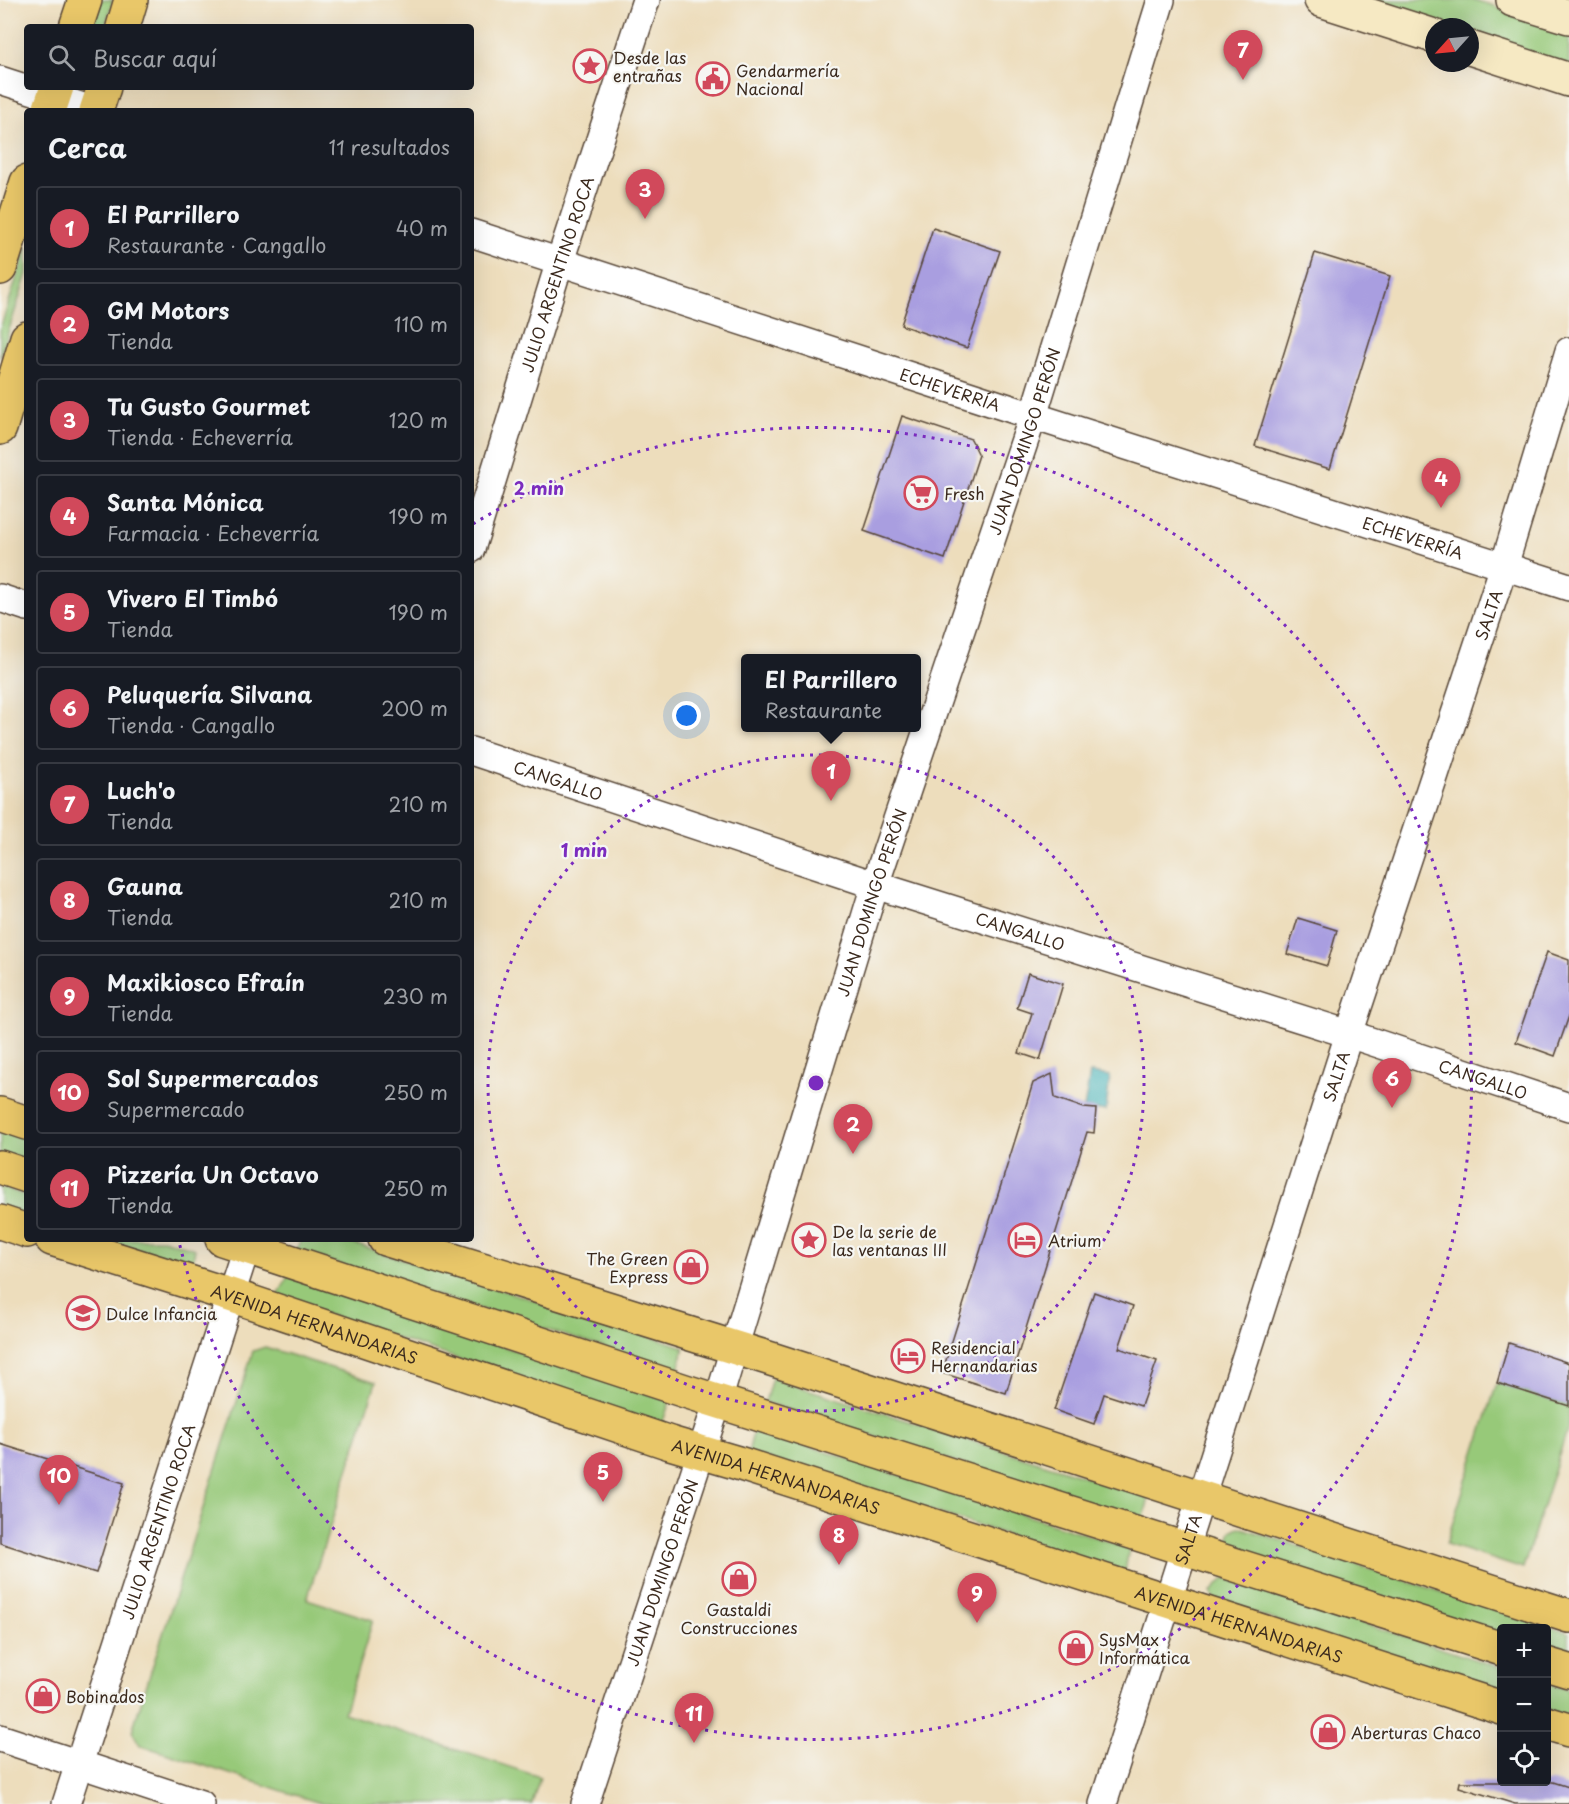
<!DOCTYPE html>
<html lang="es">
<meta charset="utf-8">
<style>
body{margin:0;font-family:"Playpen Sans",sans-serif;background:#242831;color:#f1f3f6}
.controls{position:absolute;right:18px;bottom:18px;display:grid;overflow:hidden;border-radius:6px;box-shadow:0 6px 24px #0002}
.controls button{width:54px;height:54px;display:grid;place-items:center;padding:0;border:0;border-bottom:2px solid #363941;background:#171b24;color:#f1f3f6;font:30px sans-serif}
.compass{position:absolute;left:1425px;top:18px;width:54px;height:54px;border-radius:50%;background:#171b24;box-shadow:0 6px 24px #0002;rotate:243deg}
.you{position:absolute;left:687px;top:716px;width:21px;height:21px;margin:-15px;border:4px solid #fff;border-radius:50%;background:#1a73e8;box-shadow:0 0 0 9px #1a73e833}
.badge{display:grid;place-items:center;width:39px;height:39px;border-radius:50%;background:#d1495b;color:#fff;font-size:20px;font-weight:700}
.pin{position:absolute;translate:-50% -50px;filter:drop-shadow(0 2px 3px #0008)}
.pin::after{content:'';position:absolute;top:32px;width:21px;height:18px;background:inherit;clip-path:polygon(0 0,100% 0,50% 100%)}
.popup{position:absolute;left:741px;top:654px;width:180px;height:78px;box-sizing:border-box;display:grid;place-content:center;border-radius:6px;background:#171b24;filter:drop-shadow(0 2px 4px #0005);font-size:20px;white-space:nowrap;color:#9ea1a6}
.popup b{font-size:22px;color:#f1f3f6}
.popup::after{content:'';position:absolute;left:50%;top:100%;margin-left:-12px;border:12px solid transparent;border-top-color:#171b24}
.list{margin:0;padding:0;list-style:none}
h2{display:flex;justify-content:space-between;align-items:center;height:78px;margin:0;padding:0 24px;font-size:26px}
h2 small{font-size:20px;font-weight:400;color:#9ea1a6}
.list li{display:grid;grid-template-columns:39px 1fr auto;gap:18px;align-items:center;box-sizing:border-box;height:84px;margin:0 12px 12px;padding:0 12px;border:2px solid #363941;border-radius:6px}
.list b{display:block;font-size:22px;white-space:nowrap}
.list p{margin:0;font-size:20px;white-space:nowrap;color:#9ea1a6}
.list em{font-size:20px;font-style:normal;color:#9ea1a6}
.icon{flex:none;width:33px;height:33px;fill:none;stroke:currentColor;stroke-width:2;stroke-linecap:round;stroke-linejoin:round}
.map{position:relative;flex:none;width:1569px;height:1804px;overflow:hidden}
.search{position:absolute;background:#171b24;box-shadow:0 6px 24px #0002;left:24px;top:24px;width:450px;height:66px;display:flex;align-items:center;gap:15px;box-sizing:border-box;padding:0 21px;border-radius:6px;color:#9ea1a6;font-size:22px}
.panel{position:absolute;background:#171b24;box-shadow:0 6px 24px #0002;left:24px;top:108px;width:450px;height:1134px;border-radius:6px}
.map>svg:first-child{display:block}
.green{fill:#97c979;stroke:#697a4c;stroke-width:1.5}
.water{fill:#3fb0b6;stroke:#3d6d6a;stroke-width:1.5}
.building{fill:#a99ee0}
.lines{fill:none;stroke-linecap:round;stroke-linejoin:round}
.minor-casing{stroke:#564536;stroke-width:30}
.secondary-casing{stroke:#564536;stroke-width:36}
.primary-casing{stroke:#564536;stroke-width:36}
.minor{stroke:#fff;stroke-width:27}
.secondary{stroke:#f6e9c3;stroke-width:33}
.primary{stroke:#e9c769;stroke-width:33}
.ring{fill:none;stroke:#7b2cbf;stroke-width:3;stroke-dasharray:3 6}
.labels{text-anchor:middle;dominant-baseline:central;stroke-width:4.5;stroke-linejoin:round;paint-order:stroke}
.poi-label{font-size:16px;fill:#3b2a1e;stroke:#f6f6f2;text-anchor:start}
.street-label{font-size:16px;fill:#3b2a1e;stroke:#f6f6f2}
.centre{fill:#7b2cbf;stroke:#f6f6f2;stroke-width:3}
.ring-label{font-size:18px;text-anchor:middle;font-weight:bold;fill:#7b2cbf;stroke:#f6f6f2;stroke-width:4.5;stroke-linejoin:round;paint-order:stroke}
</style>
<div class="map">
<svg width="1569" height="1804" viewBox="0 0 1569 1804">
<rect width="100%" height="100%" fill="#f6f6f2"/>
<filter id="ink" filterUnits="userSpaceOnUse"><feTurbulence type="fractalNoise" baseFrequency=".0167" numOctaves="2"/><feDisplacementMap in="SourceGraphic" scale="12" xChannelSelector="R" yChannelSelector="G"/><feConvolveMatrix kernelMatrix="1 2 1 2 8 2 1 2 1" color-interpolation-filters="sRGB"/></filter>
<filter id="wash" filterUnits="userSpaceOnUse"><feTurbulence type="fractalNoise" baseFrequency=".008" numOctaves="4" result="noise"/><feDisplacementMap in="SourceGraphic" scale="24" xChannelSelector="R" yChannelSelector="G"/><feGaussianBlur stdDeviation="1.35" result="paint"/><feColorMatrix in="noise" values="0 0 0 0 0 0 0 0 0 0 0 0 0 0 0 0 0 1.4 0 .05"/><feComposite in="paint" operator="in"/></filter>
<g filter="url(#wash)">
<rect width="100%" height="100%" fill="#edddbc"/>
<g class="green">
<polygon points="101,0 113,0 105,27 92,27"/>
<polygon points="1365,0 1475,0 1569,30 1569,65 1470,33 1470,27 1450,27"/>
<polygon points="27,246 27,274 0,358 0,329"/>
<polygon points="0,1127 27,1136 27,1162 0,1153"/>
<polygon points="0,1187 27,1196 27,1221 0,1212"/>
<polygon points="85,1239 163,1239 195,1249 191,1272"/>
<polygon points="301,1239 338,1239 684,1347 678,1371 296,1251"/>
<polygon points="288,1276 670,1401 661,1427 277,1298"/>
<polygon points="265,1347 376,1382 307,1599 373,1620 344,1713 540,1777 532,1804 323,1804 140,1745 132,1731 253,1351"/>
<polygon points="772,1378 1149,1497 1143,1521 765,1402"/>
<polygon points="1497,1383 1569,1406 1569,1424 1523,1569 1446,1544"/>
<polygon points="754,1429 1129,1548 1125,1572 748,1453"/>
<polygon points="1239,1527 1569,1633 1569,1660 1547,1653 1546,1628 1502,1628 1501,1638 1229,1551 1227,1543 1231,1531"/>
<polygon points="1225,1578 1501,1668 1501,1695 1214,1600 1211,1592"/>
<polygon points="1547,1683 1569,1690 1569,1718 1547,1710"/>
</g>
<polygon class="water" points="1090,1073 1110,1076 1106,1111 1084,1108"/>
<g id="blocks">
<g class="building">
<polygon points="933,228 1000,251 967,348 901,325"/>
<polygon points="1315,253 1390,276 1330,469 1255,446"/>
<polygon points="902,416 971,439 979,455 945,559 864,531"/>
<polygon points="1298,918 1337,930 1327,966 1287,954"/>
<polygon points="1547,952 1569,960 1569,1016 1555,1056 1516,1042"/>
<polygon points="1028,973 1063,984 1040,1060 1019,1053 1032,1013 1017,1008"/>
<polygon points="1052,1074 1055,1098 1084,1108 1096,1109 1094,1133 1087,1132 1006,1393 942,1373 1033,1083"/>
<polygon points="1094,1292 1133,1306 1119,1348 1157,1361 1141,1406 1104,1394 1094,1424 1054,1410"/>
<polygon points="1509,1343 1569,1363 1569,1406 1497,1383"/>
<polygon points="0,1444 124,1483 96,1573 0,1543"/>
<polygon points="1460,1782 1553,1782 1569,1787 1569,1804 1515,1804 1459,1787"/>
</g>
</g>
</g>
<g filter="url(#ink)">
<use href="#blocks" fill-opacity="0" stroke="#564536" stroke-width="1.5"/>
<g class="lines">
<g class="minor-casing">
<g id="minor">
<polyline points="0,80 96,111"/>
<path id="s1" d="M471,233L1033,416L1569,587"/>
<path id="s2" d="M471,549L560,261L646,0"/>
<polyline points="0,598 27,607"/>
<path id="s3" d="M471,751L875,885L1349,1034L1569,1107"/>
<polyline points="0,1738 201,1804"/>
<path id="s4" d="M66,1804L249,1239"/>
<path id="s5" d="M585,1804L718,1401L875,885L1033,416L1161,0"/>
<path id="s6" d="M1103,1804L1349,1034L1504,566L1569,351"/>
</g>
</g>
<g class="secondary-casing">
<g id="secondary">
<polyline points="1321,0 1434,36"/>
<polyline points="1513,0 1569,17"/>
<polyline points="1470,48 1569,80"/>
</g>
</g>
<g class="primary-casing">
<g id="primary">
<polyline points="76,27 85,0"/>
<polyline points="123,27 131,0"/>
<polyline points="49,111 57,87"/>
<polyline points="96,111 104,87"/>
<polyline points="0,268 27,182"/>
<polyline points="0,428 27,338"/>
<polyline points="0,1114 27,1123"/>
<polyline points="0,1167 27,1176"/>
<polyline points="0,1222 27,1231"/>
<path id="s7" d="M52,1239L230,1295L670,1443L738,1463L1502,1708"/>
<polyline points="222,1239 685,1391 1502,1649"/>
<polyline points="385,1239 768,1358 1569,1616"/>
<polyline points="1546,1664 1569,1671"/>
<polyline points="1546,1723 1569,1730"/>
</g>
</g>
<use href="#minor" class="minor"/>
<use href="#secondary" class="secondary"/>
<use href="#primary" class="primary"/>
</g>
</g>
<g class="ring">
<circle cx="816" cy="1083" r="328"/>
<path d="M473 524A656 656 0 1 1 179 1242"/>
</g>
<defs>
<g id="sight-ring" transform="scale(1.725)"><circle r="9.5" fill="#f6f6f2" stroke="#d1495b" stroke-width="1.5"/><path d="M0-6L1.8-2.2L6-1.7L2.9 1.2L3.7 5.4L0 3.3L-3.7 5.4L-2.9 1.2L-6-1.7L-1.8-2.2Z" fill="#d1495b"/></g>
<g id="civic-ring" transform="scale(1.725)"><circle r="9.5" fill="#f6f6f2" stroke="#d1495b" stroke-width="1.5"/><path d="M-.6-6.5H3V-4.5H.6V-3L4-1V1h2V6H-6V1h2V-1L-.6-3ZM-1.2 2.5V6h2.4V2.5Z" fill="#d1495b"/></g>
<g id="supermarket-ring" transform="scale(1.725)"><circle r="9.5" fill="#f6f6f2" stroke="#d1495b" stroke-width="1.5"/><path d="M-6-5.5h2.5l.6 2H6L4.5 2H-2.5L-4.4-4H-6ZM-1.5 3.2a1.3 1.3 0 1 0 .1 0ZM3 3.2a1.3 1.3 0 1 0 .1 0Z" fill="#d1495b"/></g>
<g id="hotel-ring" transform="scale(1.725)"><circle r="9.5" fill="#f6f6f2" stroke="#d1495b" stroke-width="1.5"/><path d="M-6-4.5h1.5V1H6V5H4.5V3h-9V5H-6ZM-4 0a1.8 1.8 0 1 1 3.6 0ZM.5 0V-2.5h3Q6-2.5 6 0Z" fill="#d1495b"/></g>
<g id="shop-ring" transform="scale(1.725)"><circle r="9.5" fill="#f6f6f2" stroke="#d1495b" stroke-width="1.5"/><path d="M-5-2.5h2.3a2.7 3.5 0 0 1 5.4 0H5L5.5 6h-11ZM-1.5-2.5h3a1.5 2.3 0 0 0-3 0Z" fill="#d1495b"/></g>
<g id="school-ring" transform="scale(1.725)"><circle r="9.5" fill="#f6f6f2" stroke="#d1495b" stroke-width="1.5"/><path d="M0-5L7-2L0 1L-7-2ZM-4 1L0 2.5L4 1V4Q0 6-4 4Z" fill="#d1495b"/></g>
</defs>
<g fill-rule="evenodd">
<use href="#sight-ring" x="590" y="66"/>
<use href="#civic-ring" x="713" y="79"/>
<use href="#supermarket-ring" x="921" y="493"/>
<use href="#sight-ring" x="809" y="1240"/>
<use href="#hotel-ring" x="1025" y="1240"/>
<use href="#shop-ring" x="691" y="1267"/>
<use href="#school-ring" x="83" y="1313"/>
<use href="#hotel-ring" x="908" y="1356"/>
<use href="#shop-ring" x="739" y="1579"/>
<use href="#shop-ring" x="1076" y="1648"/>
<use href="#shop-ring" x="43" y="1696"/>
<use href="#shop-ring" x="1328" y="1732"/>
</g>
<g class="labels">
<g class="poi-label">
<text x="613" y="57">Desde las<tspan x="613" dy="18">entrañas</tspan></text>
<text x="736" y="70">Gendarmería<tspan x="736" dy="18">Nacional</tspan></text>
<text x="944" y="493">Fresh</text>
<text x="832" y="1231">De la serie de<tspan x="832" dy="18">las ventanas III</tspan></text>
<text x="1048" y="1240">Atrium</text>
<text x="668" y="1258" text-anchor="end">The Green<tspan x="668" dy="18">Express</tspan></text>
<text x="106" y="1313">Dulce Infancia</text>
<text x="931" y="1347">Residencial<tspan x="931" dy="18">Hernandarias</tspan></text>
<text x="739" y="1609" text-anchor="middle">Gastaldi<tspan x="739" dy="18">Construcciones</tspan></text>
<text x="1099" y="1639">SysMax<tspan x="1099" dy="18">Informática</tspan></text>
<text x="66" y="1696">Bobinados</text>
<text x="1351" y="1732">Aberturas Chaco</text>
</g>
<g class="street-label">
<text stroke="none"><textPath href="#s2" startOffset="288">JULIO ARGENTINO ROCA</textPath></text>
<text stroke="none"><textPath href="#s1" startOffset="504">ECHEVERRÍA</textPath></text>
<text stroke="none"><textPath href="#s5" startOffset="1432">JUAN DOMINGO PERÓN</textPath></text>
<text stroke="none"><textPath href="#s1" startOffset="990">ECHEVERRÍA</textPath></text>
<text stroke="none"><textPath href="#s6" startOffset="1250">SALTA</textPath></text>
<text stroke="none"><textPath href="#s3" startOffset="92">CANGALLO</textPath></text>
<text stroke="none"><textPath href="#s5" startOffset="946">JUAN DOMINGO PERÓN</textPath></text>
<text stroke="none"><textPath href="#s3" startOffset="578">CANGALLO</textPath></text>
<text stroke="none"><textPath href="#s6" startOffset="764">SALTA</textPath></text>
<text stroke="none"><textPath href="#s3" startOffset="1064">CANGALLO</textPath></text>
<text stroke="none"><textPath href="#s7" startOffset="276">AVENIDA HERNANDARIAS</textPath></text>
<text stroke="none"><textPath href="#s7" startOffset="762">AVENIDA HERNANDARIAS</textPath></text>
<text stroke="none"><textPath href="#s4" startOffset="297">JULIO ARGENTINO ROCA</textPath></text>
<text stroke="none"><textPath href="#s6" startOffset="278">SALTA</textPath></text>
<text stroke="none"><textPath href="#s5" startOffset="244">JUAN DOMINGO PERÓN</textPath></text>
<text stroke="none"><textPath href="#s7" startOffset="1248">AVENIDA HERNANDARIAS</textPath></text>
</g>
</g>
<circle cx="816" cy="1083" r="9" class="centre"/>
<g class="ring-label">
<text x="539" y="495">2 min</text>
<text x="584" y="857">1 min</text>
</g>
</svg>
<div class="controls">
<button>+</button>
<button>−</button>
<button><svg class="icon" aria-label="locate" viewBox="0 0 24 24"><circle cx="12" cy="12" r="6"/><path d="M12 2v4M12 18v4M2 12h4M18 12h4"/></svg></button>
</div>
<svg class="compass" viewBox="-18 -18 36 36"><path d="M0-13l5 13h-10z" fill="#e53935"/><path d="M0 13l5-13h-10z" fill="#9ea1a6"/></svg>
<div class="you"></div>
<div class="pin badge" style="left:831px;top:801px">1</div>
<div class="popup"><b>El Parrillero</b>Restaurante</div>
<div class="pin badge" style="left:853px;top:1154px">2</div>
<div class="pin badge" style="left:645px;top:219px">3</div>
<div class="pin badge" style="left:1441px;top:508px">4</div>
<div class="pin badge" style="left:603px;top:1502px">5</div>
<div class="pin badge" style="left:1392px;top:1108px">6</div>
<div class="pin badge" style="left:1243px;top:80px">7</div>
<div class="pin badge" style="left:839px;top:1565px">8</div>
<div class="pin badge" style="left:977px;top:1623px">9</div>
<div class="pin badge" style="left:59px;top:1505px">10</div>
<div class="pin badge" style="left:694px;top:1743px">11</div>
<div class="search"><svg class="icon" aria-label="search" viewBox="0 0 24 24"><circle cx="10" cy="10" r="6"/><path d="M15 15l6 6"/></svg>Buscar aquí</div>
<section class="panel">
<h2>Cerca<small>11 resultados</small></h2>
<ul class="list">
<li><span class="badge">1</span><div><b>El Parrillero</b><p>Restaurante · Cangallo</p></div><em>40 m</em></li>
<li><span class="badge">2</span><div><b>GM Motors</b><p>Tienda</p></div><em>110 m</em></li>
<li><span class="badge">3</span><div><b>Tu Gusto Gourmet</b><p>Tienda · Echeverría</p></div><em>120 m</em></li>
<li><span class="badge">4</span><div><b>Santa Mónica</b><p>Farmacia · Echeverría</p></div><em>190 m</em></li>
<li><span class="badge">5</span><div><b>Vivero El Timbó</b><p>Tienda</p></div><em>190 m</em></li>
<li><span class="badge">6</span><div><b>Peluquería Silvana</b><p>Tienda · Cangallo</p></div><em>200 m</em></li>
<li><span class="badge">7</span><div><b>Luch'o</b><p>Tienda</p></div><em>210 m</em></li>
<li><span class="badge">8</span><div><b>Gauna</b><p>Tienda</p></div><em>210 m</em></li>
<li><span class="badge">9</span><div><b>Maxikiosco Efraín</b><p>Tienda</p></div><em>230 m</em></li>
<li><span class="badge">10</span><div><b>Sol Supermercados</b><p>Supermercado</p></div><em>250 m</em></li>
<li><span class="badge">11</span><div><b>Pizzería Un Octavo</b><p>Tienda</p></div><em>250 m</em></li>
</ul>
</section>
</div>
